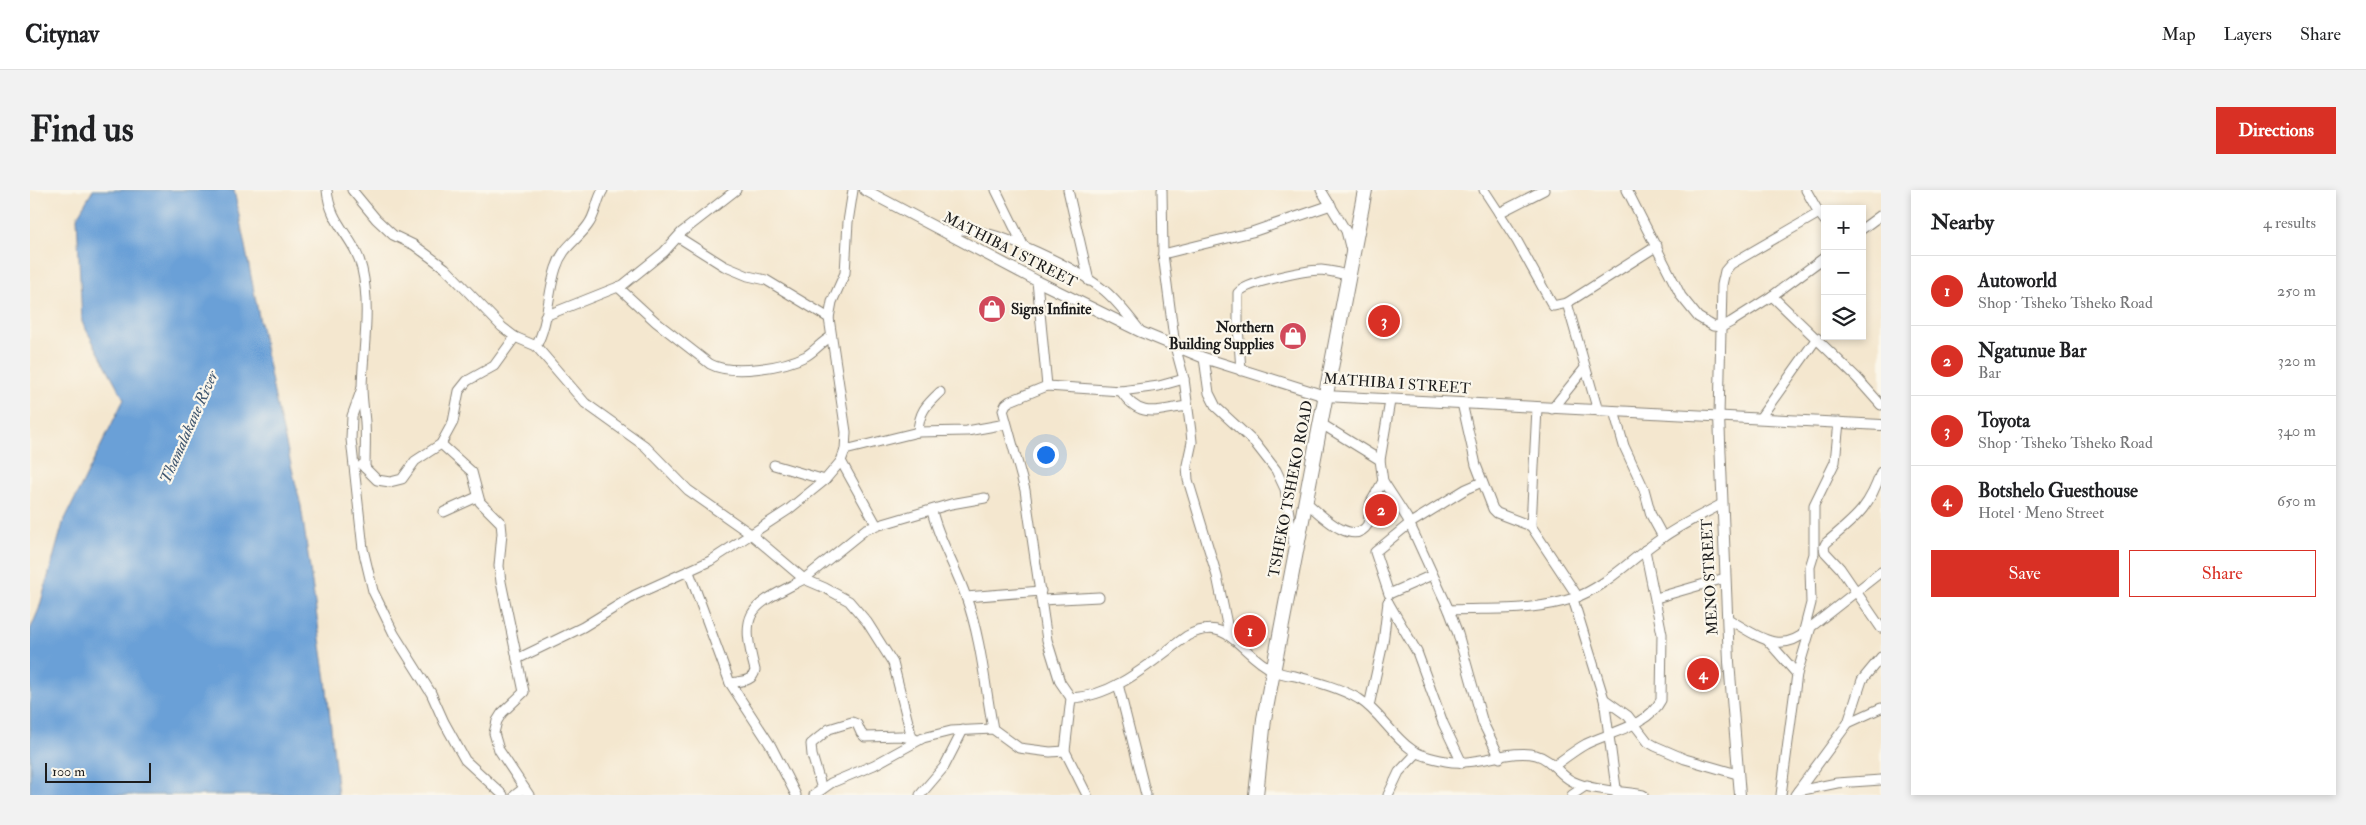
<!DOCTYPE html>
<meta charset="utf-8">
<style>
body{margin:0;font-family:"IM FELL Double Pica",serif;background:#f2f2f2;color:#202124}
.controls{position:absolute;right:15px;top:15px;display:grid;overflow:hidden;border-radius:0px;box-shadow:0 2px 8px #0003}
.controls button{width:45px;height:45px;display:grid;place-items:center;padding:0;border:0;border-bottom:1px solid #e0e0e0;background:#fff;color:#202124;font:25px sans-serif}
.scale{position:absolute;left:15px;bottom:12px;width:106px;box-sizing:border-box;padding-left:5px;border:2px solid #1c1c1c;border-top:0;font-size:14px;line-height:18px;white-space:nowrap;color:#1c1c1c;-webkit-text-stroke:4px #fbf7ec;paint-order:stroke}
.you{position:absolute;left:1015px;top:264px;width:18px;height:18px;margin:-12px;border:4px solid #fff;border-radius:50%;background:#1a73e8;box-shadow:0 0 0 8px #1a73e833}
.badge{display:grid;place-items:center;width:32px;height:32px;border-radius:50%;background:#d93025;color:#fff;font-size:16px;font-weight:700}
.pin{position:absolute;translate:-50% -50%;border:2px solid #fff;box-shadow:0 1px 5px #0006}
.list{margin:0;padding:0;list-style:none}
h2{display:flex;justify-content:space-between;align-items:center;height:65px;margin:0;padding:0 20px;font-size:21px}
h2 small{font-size:16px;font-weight:400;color:#757577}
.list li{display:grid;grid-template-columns:32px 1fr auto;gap:15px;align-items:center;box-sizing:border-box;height:70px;padding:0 20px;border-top:1px solid #e0e0e0}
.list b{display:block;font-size:19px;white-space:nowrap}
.list p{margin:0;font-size:16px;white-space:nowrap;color:#757577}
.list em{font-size:16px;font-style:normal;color:#757577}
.actions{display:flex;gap:10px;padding:15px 20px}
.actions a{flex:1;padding:11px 0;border:1px solid #d93025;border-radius:0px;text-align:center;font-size:18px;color:#d93025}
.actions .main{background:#d93025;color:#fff}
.icon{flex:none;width:28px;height:28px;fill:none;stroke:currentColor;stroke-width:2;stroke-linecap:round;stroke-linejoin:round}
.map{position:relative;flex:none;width:1851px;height:605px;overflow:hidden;border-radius:0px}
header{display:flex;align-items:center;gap:30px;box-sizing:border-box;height:70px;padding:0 25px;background:#fff;border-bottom:1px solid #e0e0e0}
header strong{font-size:24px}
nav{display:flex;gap:28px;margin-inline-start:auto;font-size:18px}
.intro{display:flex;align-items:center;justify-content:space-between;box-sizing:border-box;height:120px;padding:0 30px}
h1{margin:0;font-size:35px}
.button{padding:12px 22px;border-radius:0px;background:#d93025;color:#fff;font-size:18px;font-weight:700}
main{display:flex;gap:30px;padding:0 30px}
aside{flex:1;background:#fff;border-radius:0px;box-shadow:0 2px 8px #0003}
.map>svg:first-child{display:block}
.water{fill:#6ba0d7;stroke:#445e7a}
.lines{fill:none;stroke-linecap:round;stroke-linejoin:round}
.minor-casing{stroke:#888276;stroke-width:11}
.tertiary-casing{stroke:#888276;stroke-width:12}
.trunk-casing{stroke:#888276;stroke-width:16}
.minor{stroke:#fff;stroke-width:9}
.tertiary{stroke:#fff;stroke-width:10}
.trunk{stroke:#fff;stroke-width:14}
.labels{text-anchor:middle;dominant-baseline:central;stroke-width:4.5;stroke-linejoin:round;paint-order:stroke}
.street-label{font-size:15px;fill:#1c1c1c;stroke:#fbf7ec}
.poi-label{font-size:15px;font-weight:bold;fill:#1c1c1c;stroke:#fbf7ec;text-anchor:start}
.water-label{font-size:16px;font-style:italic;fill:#405770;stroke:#fbf7ec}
</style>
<header>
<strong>Citynav</strong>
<nav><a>Map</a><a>Layers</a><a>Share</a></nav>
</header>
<div class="intro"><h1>Find us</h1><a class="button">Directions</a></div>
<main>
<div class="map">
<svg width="1851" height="605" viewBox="0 0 1851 605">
<rect width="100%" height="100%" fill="#fbf7ec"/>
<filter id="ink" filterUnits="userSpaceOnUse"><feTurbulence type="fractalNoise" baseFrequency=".02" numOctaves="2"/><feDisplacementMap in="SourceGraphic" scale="10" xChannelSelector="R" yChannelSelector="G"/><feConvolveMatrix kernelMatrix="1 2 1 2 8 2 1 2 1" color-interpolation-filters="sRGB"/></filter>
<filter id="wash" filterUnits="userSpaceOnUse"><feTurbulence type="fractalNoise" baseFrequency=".0096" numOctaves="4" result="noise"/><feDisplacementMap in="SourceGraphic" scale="20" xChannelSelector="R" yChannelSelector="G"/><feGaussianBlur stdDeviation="1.12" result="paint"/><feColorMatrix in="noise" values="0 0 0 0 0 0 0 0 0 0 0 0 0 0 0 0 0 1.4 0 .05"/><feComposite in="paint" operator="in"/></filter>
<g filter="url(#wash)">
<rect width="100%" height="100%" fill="#f4e7cf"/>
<polygon class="water" points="63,0 204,0 245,208 271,316 296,490 308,605 0,605 0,440 9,419 33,333 94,209 52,132 47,27"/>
</g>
<g filter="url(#ink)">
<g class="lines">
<g class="minor-casing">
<g id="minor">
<path d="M297,0C300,35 325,47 332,79C341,118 333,158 332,197C332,209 334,220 335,232C336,247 335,262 335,278"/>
<polyline points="322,0 346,29 363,45 384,55 415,78 472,137 485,147 506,156 555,213 615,256 658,300 722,345 774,389 836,339 921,314 955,308"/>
<polyline points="966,0 994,57"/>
<polyline points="1038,0 1059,91"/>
<polyline points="1132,0 1133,64 1145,156 1154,189 1161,242 1162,252 1157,275 1158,290 1187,386 1199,444"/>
<polyline points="1291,0 1316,41 1321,61"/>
<polyline points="1454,0 1469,23 1514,0"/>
<polyline points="1597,0 1651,106 1668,127 1683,136 1692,137 1701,132 1742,106 1795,67"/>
<polyline points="1469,23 1487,51 1523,116 1537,113 1627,56"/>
<polyline points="1789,23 1795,31"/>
<polyline points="1832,39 1851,25"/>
<path d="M920,45C924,43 929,40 934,40C969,40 1048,79 1075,101C1089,113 1100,128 1111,142"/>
<polyline points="648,47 694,76 718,86 736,90 799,128"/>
<polyline points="1133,64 1222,42 1301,15"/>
<polyline points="1007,91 1017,196"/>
<path d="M588,97L626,132L680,174C702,186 755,177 776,166C785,161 791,152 801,147"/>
<polyline points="1742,106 1827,188 1851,215"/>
<polyline points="1537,113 1568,221"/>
<polyline points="515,126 593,95 634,62 652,42 706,0"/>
<path d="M506,156C518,136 518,102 526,78C533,56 546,52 558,35C566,25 566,11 573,0"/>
<polyline points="1174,168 1179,203 1186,217 1225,253 1246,280 1255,299 1264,356"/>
<path d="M1211,181L1208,136V103C1216,92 1277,80 1291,80C1301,81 1310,83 1318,86"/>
<polyline points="332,198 322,226 321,249 333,359 343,401 364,444 401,503 414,532 435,570 473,605"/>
<path d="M1091,201C1110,230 1127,220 1157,216"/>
<path d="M1360,211L1350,270L1353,291L1377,328L1419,420C1461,418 1503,422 1544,408C1576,397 1603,367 1632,348C1650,335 1672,325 1692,314"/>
<polyline points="1432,213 1446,275 1463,319 1467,323 1501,336 1548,407"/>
<polyline points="1522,219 1555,178"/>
<polyline points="1584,221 1594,256 1614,299 1621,325 1633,347"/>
<polyline points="1689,226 1692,95 1695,81 1701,74 1789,23 1776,0"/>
<polyline points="1730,228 1787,148"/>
<polyline points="1290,233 1350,270"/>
<path d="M888,242C889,222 896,215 910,202"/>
<polyline points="411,254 442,282 450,312 471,333 472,343 469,376 471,392 494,502 472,523 467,531 464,543 469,560 499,605"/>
<polyline points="815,260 888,242 937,241 976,234"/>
<polyline points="811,271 847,336"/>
<polyline points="332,275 347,290 360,292 372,289 385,271 411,254 423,232 429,201 437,191 464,176 485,147"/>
<polyline points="744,275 795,290"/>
<path d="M1851,282C1839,319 1825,328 1796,353L1794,357L1795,362L1810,378L1851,438"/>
<path d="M1275,311C1289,323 1323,359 1338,334L1341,312L1353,291"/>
<path d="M902,321C909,351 926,377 936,407C951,448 955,496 963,539"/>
<polyline points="414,322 447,307"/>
<polyline points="1501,336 1507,218"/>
<polyline points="659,382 700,493 741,556 766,605"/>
<polyline points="1402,385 1359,404 1345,362 1379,334 1436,299 1452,292"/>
<polyline points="936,407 1011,401"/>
<polyline points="1626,408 1695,388"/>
<polyline points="1543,409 1574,509 1587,605"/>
<polyline points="1012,410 1069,407"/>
<polyline points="1358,412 1387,462 1413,533 1432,573"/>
<polyline points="1419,420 1428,444 1453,533 1470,568"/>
<path d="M1698,429C1725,444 1749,466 1777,441"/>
<polyline points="1773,444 1781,413 1780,377 1784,364 1784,315 1805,272 1809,232"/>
<polyline points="1738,451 1767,484"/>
<polyline points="487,469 553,437 605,405 680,371 758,320 795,290 811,271 815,260 816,242 799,128 802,112 815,83 818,32 823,0"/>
<path d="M700,493C711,491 723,492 725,480C708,417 722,417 774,389L795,398L819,411L837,432L863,473L882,548"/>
<polyline points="1088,494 1116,605"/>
<path d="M1041,508C1085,507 1123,470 1157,446C1199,423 1210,465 1243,480C1250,484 1258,485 1265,486C1287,492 1310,498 1329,509C1350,522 1361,545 1381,559C1390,566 1405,569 1416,571C1447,577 1480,558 1506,565C1522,569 1529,585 1542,591C1563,601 1591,601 1613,605"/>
<polyline points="1574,509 1598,526 1618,552 1625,556 1655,569 1707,584"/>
<polyline points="1339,516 1353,453 1358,412"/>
<polyline points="1818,533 1832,490 1851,467"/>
<path d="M1524,576C1535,568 1545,560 1556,554C1580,542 1618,536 1631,510L1632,444L1615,360"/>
<polyline points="792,599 782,565 781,554 799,539 822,532 827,534 831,543 835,547 871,546 885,549"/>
<polyline points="1768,601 1807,593 1851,590"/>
<polyline points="485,605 494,598"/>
<polyline points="784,605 801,593 844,575 893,548 921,541 963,539 989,558 1020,562 1035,561"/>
<polyline points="890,605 914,577 933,540"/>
<polyline points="1057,605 1035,561 1041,508 1030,492 1017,450 995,300 973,220 976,214 980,211 1017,196 1091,201 1129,196 1154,189"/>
<polyline points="1358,605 1369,582 1387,563"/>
<polyline points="1542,605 1557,595"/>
<polyline points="1751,605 1767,484 1781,437 1851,382"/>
<polyline points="1765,605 1818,533 1851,518"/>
</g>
</g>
<g class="tertiary-casing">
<g id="tertiary">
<polyline points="835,0 1007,91 1111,142 1174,168 1295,206 1851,235"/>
<polyline points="1689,226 1699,472 1710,605"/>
</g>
</g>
<g class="trunk-casing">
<polyline id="trunk" points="1226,605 1234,529 1335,0"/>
</g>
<use href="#minor" class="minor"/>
<use href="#tertiary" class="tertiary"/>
<use href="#trunk" class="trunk"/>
</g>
</g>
<defs>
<g id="shop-disc" transform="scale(1.4375)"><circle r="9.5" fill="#d1495b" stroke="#fbf7ec"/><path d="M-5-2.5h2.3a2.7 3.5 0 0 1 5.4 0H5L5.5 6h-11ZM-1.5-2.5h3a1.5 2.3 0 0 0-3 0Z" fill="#fff"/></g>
</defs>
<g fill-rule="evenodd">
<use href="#shop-disc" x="962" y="119"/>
<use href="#shop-disc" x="1263" y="146"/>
</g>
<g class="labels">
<g class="street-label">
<text transform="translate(980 60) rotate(27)">MATHIBA I STREET</text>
<text transform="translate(1367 194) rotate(4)">MATHIBA I STREET</text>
<text transform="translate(1261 299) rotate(-79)">TSHEKO TSHEKO ROAD</text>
<text transform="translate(1680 387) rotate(-93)">MENO STREET</text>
</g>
<g class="poi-label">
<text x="981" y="119">Signs Infinite</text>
<text x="1244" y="137" text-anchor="end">Northern<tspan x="1244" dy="17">Building Supplies</tspan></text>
</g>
<g class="water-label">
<text transform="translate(159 237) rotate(-66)">Thamalakane River</text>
</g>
</g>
</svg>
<div class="controls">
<button>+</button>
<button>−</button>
<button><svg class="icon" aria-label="layers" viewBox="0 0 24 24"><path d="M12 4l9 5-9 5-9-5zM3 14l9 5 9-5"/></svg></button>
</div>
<div class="scale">100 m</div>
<div class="you"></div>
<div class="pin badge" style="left:1220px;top:441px">1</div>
<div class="pin badge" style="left:1351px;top:320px">2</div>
<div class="pin badge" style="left:1354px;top:131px">3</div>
<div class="pin badge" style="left:1673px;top:484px">4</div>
</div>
<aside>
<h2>Nearby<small>4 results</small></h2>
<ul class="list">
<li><span class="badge">1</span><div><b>Autoworld</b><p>Shop · Tsheko Tsheko Road</p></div><em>250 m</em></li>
<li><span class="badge">2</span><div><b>Ngatunue Bar</b><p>Bar</p></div><em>320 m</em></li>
<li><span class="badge">3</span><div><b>Toyota</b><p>Shop · Tsheko Tsheko Road</p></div><em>340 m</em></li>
<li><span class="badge">4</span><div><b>Botshelo Guesthouse</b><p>Hotel · Meno Street</p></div><em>650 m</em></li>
</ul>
<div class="actions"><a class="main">Save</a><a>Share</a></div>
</aside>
</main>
